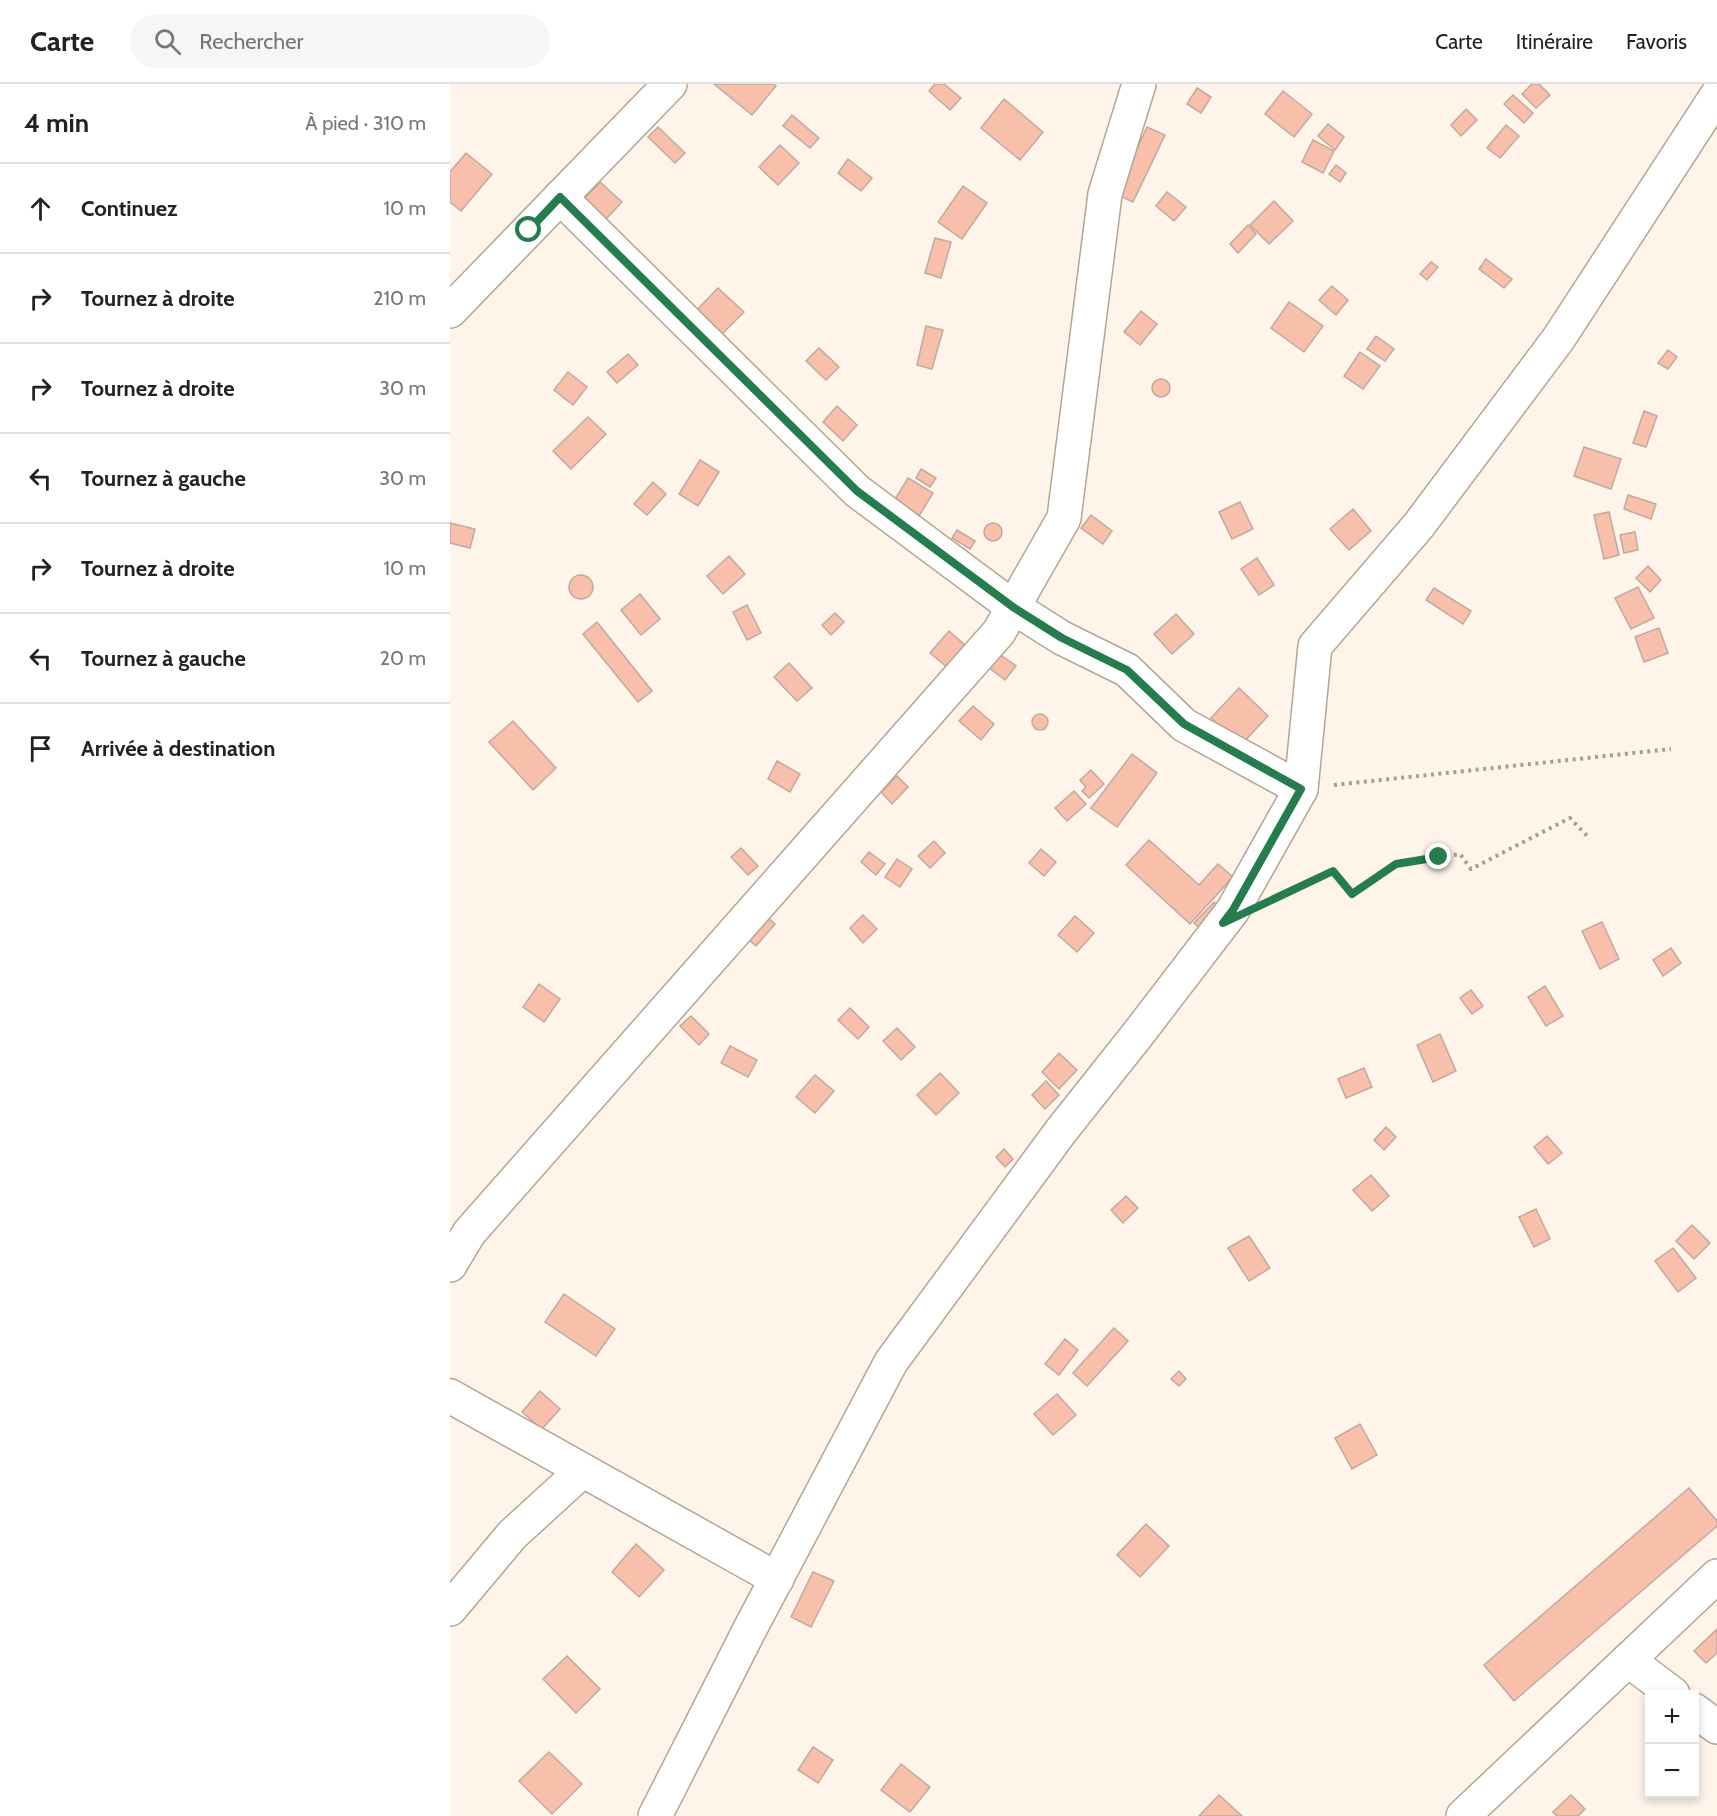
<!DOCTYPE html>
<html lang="fr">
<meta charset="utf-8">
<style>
body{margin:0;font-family:Cabin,sans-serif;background:#f6f6f6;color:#222}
.controls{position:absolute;right:18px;bottom:18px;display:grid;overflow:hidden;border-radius:0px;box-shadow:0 3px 9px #0003}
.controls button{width:54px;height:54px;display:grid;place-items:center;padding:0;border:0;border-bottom:2px solid #e0e0e0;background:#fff;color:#222;font:30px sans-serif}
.stop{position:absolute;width:18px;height:18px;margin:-14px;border:4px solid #257c4f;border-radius:50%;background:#fff}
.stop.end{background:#257c4f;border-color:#fff;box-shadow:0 2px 6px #0008}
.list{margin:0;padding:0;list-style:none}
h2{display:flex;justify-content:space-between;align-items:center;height:78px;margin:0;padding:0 24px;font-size:26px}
h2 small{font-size:20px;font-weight:400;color:#767676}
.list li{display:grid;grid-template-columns:39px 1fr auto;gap:18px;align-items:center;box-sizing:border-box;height:90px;padding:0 24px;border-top:2px solid #e0e0e0}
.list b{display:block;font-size:22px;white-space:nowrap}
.list em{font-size:20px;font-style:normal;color:#767676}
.icon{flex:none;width:33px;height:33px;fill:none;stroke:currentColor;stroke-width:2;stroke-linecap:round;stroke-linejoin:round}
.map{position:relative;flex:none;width:1267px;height:1732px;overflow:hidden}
header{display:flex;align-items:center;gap:36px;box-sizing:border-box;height:84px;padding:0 30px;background:#fff;border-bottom:2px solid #e0e0e0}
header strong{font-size:28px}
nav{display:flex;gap:33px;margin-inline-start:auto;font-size:21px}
.search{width:420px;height:54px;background:#f6f6f6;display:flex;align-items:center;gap:15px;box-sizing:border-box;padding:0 21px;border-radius:33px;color:#767676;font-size:22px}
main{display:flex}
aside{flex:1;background:#fff}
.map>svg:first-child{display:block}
.building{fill:#f8c0ab;stroke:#c1a9a0;stroke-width:1.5}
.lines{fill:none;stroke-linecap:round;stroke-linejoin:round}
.minor-casing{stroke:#b5a593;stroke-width:36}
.path{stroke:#a69e94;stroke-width:4;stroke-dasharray:3 4.5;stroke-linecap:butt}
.minor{stroke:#fff;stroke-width:33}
.route{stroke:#257c4f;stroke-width:8}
</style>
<header>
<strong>Carte</strong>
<div class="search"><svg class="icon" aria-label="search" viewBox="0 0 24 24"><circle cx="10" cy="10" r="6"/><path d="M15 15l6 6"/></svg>Rechercher</div>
<nav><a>Carte</a><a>Itinéraire</a><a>Favoris</a></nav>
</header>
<main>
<aside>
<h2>4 min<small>À pied · 310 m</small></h2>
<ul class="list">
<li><svg class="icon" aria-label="ahead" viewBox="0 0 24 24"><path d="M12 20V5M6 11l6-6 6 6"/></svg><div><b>Continuez</b></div><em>10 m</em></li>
<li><svg class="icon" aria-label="right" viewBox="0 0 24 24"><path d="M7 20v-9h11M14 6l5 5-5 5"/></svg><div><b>Tournez à droite</b></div><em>210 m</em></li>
<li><svg class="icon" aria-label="right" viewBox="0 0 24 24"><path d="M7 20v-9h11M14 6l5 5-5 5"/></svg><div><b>Tournez à droite</b></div><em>30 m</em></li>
<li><svg class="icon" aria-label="left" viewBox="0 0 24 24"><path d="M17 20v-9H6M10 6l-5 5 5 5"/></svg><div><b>Tournez à gauche</b></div><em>30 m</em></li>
<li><svg class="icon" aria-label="right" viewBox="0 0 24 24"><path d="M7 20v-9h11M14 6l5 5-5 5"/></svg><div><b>Tournez à droite</b></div><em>10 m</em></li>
<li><svg class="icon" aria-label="left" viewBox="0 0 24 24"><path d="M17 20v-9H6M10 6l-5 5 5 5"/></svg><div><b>Tournez à gauche</b></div><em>20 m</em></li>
<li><svg class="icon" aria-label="arrive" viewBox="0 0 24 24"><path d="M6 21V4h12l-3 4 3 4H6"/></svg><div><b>Arrivée à destination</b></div></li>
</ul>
</aside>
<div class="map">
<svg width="1267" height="1732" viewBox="0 0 1267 1732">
<rect width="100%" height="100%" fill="#fef4e9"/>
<g class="building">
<polygon points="264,0 323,0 326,2 302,31"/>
<polygon points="485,0 494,0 511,14 500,26 479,7"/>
<polygon points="1082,0 1089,0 1100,11 1086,24 1072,10"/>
<polygon points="747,4 761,13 751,29 737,20"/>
<polygon points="833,7 862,30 844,53 815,30"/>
<polygon points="1063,11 1083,29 1074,39 1054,20"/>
<polygon points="554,15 593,48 570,76 531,44"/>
<polygon points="1016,25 1027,36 1011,52 1001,41"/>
<polygon points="342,31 369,54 360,64 333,42"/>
<polygon points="878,40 894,53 885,66 868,52"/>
<polygon points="1056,41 1069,52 1050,74 1037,64"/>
<polygon points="208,43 235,69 225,79 198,53"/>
<polygon points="697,43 715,51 683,118 666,110"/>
<polygon points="863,56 884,67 873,89 852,78"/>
<polygon points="330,61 349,79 328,101 309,83"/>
<polygon points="16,69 42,90 11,127 0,118 0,88"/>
<polygon points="398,75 422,94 411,107 388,89"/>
<polygon points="886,81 896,89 890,98 879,90"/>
<polygon points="150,98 172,118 156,135 134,115"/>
<polygon points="513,102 537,119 512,155 488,138"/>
<polygon points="717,108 736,123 724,137 706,122"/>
<polygon points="824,117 843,137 819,160 800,141"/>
<polygon points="798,141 806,150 788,169 780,160"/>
<polygon points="485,154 501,158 491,194 475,189"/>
<polygon points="1036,175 1062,195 1054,204 1029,185"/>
<polygon points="981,178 988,183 977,196 970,190"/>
<polygon points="882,202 898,216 886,231 869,216"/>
<polygon points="268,204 294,228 271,251 246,227"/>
<polygon points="839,218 873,242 854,268 821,244"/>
<polygon points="691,227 707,240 690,261 674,248"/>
<polygon points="476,242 493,246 482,285 467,281"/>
<polygon points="926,252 944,265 935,277 917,265"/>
<polygon points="369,264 389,283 376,296 356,277"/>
<polygon points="1218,266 1227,273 1218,285 1208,279"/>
<polygon points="910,268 930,282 913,305 894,292"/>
<polygon points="178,270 188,281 167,299 157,288"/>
<polygon points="118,288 137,303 123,321 104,306"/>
<circle cx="711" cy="304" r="9"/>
<polygon points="387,322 407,341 393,357 373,338"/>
<polygon points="1194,327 1207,332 1196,363 1183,359"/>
<polygon points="138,333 156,350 121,385 103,367"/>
<polygon points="1134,363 1171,375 1161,405 1124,392"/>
<polygon points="250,376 269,388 248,422 229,410"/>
<polygon points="471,385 486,394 480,403 466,394"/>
<polygon points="458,394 483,409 469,432 444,417"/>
<polygon points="203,398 216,410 197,431 184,420"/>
<polygon points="1178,411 1206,420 1201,435 1174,425"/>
<polygon points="790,418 803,445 782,455 769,428"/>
<polygon points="903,425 921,447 899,466 880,445"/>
<polygon points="1159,428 1169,471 1154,475 1144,431"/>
<polygon points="641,431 662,447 653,460 631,444"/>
<circle cx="543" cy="448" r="9"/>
<polygon points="0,439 25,445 20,464 0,459"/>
<polygon points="507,446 525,457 520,465 502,454"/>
<polygon points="1185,448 1188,466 1174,469 1170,451"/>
<polygon points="279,472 295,490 273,510 257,492"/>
<polygon points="807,474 824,501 809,511 791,485"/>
<polygon points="1198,482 1211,496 1200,508 1186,494"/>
<circle cx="131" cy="503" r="12"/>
<polygon points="1188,503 1204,534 1181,545 1165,514"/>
<polygon points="984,504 1021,527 1013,540 976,516"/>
<polygon points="190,510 210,535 191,551 171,526"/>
<polygon points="297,521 311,549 297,556 283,528"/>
<polygon points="385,529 394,538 381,551 372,541"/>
<polygon points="726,530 744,550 722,570 704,550"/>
<polygon points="147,538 202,607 188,618 133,550"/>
<polygon points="1209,544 1218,569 1194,578 1185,553"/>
<polygon points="499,547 516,562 498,584 480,569"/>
<polygon points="548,569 566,582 555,596 538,583"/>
<polygon points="339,579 362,604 347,617 324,593"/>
<polygon points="789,604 818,632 791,661 761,634"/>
<polygon points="523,622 544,640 531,656 509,637"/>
<circle cx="590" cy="638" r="8"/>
<polygon points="63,637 106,684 83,706 39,658"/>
<polygon points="682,670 707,689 667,743 641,724"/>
<polygon points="327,677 350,690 340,708 318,695"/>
<polygon points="641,686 654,700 639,714 632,707 636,703 630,696"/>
<polygon points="447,692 458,703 442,720 431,708"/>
<polygon points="624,707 636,720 617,737 605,724"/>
<polygon points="699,756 749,801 768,780 783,793 740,840 676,781"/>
<polygon points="484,757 495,769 480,784 468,772"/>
<polygon points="291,764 308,782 298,791 281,773"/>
<polygon points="591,765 606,778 594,792 579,779"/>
<polygon points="419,768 435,780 426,791 411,778"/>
<polygon points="447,775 462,785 450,803 435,793"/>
<polygon points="764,818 772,826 753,847 744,839"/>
<polygon points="311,828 325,840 306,862 292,850"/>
<polygon points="413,831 427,845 413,859 400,844"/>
<polygon points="625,832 644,849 627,868 608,851"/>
<polygon points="1152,838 1169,875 1150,885 1132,847"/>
<polygon points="1221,864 1231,879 1213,892 1203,876"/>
<polygon points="89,900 110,915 94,938 73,923"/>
<polygon points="1095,902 1113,932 1096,942 1078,913"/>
<polygon points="1021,906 1033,922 1022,930 1010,914"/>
<polygon points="400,924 419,943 408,955 388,936"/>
<polygon points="241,932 259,950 249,961 230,942"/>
<polygon points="447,944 465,963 451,976 433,957"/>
<polygon points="990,950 1006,987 983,998 967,961"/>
<polygon points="280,962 307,976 298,993 271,979"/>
<polygon points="609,969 627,986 609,1005 592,988"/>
<polygon points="914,984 922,1003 896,1014 888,995"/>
<polygon points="490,989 509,1009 486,1031 467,1011"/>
<polygon points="365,991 384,1007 365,1029 346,1013"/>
<polygon points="596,997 609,1011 595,1025 582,1011"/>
<polygon points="936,1043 946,1053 934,1066 924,1056"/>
<polygon points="1097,1052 1112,1069 1098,1080 1084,1063"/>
<polygon points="554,1065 563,1075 555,1083 546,1073"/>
<polygon points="921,1091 939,1112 922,1127 903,1106"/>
<polygon points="676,1112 688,1124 673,1139 661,1126"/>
<polygon points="1086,1125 1100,1155 1084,1163 1069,1133"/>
<polygon points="1242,1141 1260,1159 1244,1175 1226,1157"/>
<polygon points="799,1152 820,1184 799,1197 778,1164"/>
<polygon points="1223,1164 1246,1194 1228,1208 1205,1177"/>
<polygon points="114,1210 165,1245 146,1272 95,1238"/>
<polygon points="664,1244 678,1257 637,1302 623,1289"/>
<polygon points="615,1255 628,1266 609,1291 595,1280"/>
<polygon points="729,1287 736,1295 729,1302 721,1295"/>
<polygon points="90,1307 110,1325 92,1345 72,1328"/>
<polygon points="607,1310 626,1331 603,1351 584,1330"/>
<polygon points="910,1340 927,1371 902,1385 885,1354"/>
<polygon points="1239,1404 1267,1437 1267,1442 1064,1617 1034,1581"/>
<polygon points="696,1440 719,1462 690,1493 667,1471"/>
<polygon points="186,1460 214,1486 189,1513 162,1488"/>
<polygon points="363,1488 384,1497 361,1543 341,1533"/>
<polygon points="1267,1545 1267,1569 1256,1579 1244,1567"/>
<polygon points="117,1572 150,1605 126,1629 93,1595"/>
<polygon points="363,1663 383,1676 368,1699 348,1686"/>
<polygon points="99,1668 132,1700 102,1730 69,1697"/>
<polygon points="451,1680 480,1703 460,1728 431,1706"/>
<polygon points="769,1711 792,1732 749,1732"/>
<polygon points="1121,1711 1135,1725 1128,1732 1107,1732 1103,1728"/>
</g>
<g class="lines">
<g class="minor-casing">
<g id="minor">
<polyline points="110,113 407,407 563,523 612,554 677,586 734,641 851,705"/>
<polyline points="0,227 220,0"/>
<polyline points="0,1181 19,1149 549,548 614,434 655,110 689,0"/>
<polyline points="0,1312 327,1495"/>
<polyline points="0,1525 62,1451 132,1387"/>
<polyline points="1178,1576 1223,1610"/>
<polyline points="1244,1626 1267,1643"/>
<polyline points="205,1732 301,1543 441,1278 611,1047 688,950 783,826 851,705 865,562 969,441 1109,254 1267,11"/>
<polyline points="1013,1732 1267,1492"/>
</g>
</g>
<g class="path">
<polyline points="884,701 1221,665"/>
<polyline points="828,813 883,787 902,810 946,780 1010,770 1021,785 1120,734 1140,755"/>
</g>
<use href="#minor" class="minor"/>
</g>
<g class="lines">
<polyline class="route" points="79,146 110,113 407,407 563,523 612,554 677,586 734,640 851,705 783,826 773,839 883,787 902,810 946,780 989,773"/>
</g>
</svg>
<div class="controls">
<button>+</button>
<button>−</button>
</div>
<div class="stop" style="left:79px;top:146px"></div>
<div class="stop end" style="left:989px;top:773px"></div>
</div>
</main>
